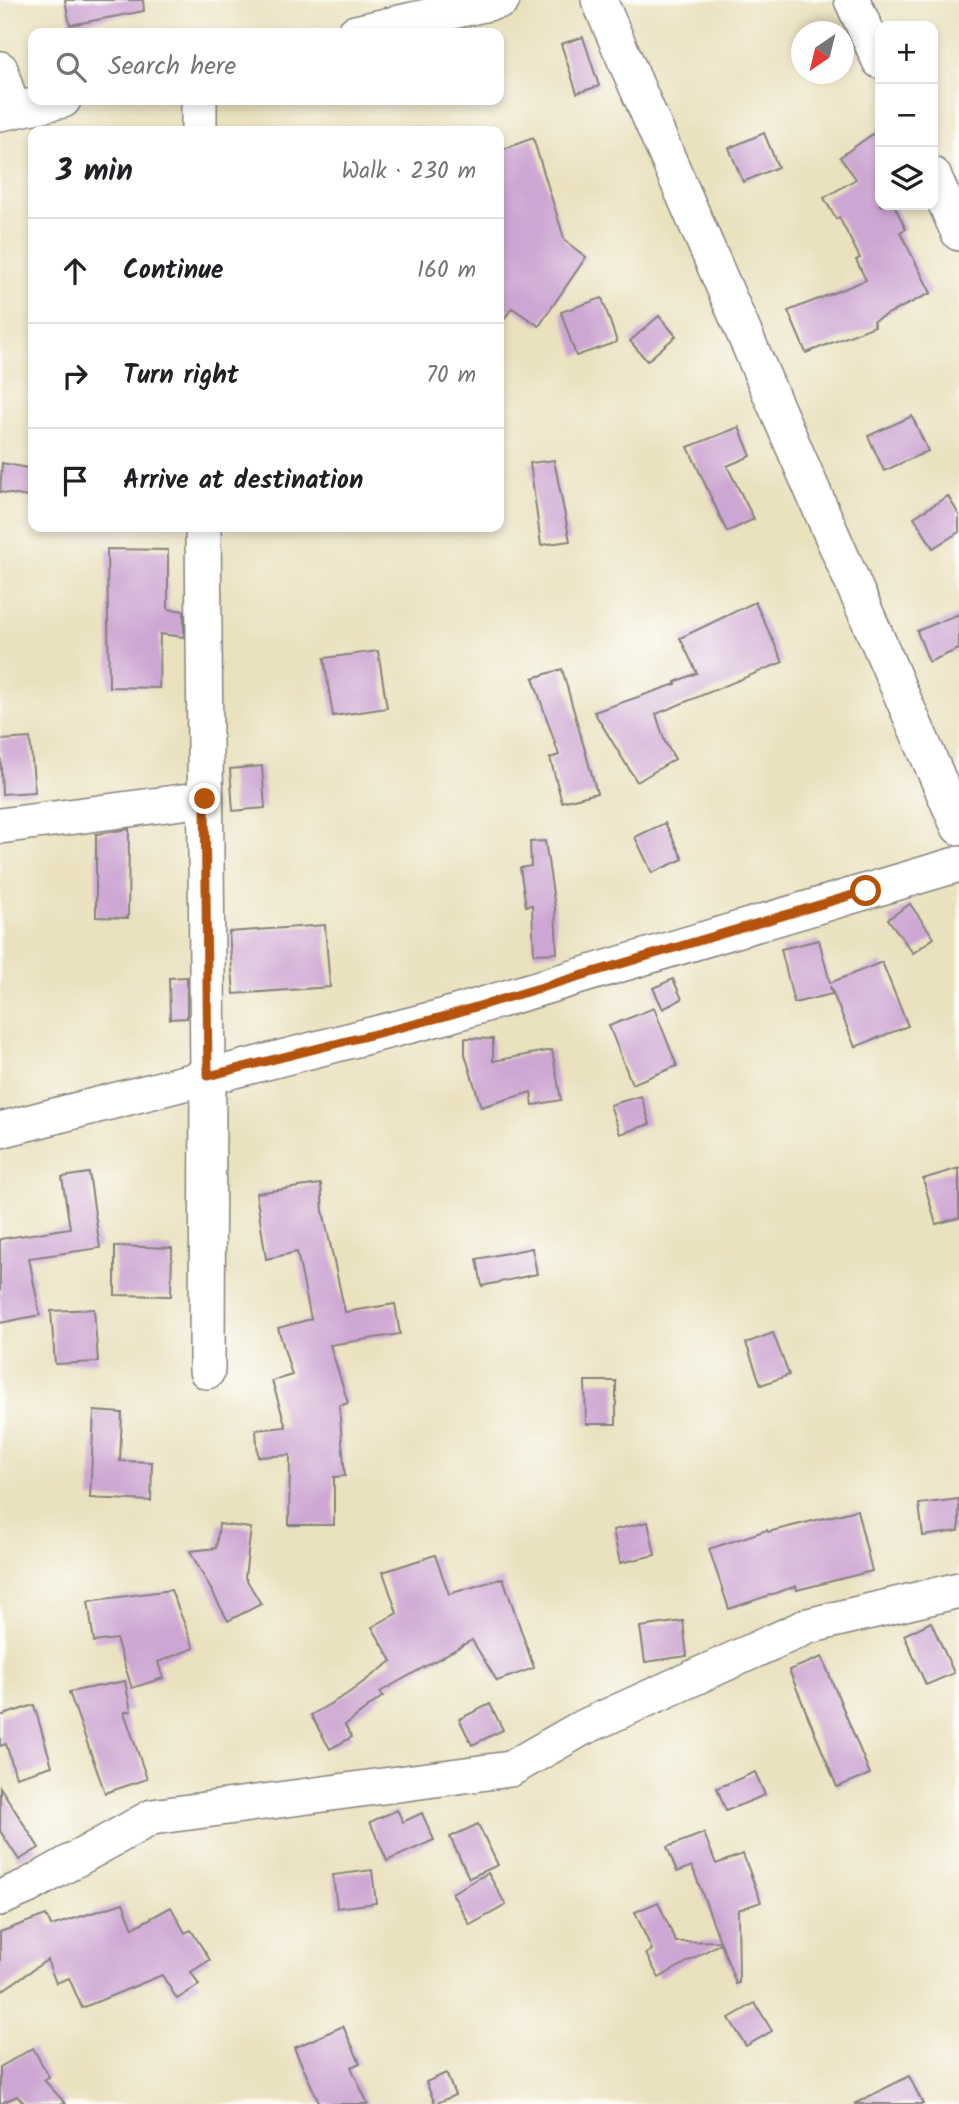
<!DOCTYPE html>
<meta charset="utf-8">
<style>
body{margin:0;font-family:Kalam,sans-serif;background:#f2f2f2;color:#202124}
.controls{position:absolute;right:21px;top:21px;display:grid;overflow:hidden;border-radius:14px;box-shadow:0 4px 10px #0003}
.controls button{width:63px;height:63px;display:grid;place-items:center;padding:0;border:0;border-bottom:2px solid #e0e0e0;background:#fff;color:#202124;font:35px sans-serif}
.compass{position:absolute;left:791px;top:21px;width:63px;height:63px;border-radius:50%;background:#fff;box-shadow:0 4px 10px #0003;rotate:215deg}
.stop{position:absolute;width:21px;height:21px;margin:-16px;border:5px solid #b45309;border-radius:50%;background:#fff}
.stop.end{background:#b45309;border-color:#fff;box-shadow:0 2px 7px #0008}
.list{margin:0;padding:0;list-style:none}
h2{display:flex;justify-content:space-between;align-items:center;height:91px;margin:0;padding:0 28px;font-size:30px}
h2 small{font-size:23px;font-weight:400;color:#757577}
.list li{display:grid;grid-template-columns:46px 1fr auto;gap:21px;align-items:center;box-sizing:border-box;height:105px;padding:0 28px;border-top:2px solid #e0e0e0}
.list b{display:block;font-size:26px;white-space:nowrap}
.list em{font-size:23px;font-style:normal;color:#757577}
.icon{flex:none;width:38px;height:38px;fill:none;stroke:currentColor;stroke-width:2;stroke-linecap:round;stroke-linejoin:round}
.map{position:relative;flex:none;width:959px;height:2104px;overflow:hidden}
.search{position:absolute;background:#fff;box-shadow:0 4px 10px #0003;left:28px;top:28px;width:476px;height:77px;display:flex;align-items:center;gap:18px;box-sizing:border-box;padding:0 24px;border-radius:14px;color:#757577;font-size:26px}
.panel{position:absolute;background:#fff;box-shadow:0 4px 10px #0003;left:28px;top:126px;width:476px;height:406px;border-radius:14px}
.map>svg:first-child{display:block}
.building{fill:#cda7d3}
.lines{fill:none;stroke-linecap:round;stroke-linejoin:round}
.minor-casing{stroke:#86827d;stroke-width:38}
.minor{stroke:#fff;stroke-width:35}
.route{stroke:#b45309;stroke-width:9}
</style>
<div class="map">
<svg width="959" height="2104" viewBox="0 0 959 2104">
<rect width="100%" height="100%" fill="#fdfcf7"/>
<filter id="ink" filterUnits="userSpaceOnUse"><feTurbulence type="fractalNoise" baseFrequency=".0143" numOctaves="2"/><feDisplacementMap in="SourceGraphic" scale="14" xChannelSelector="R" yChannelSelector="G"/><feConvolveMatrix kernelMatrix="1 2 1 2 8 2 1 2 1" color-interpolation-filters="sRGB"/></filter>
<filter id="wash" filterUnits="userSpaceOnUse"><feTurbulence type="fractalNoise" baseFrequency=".00686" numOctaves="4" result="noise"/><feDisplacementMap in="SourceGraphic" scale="28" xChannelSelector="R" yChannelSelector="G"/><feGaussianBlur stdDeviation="1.57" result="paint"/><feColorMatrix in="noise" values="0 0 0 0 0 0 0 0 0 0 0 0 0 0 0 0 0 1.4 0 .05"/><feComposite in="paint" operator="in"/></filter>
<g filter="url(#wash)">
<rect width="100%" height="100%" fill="#eae1bf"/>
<g id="blocks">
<g class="building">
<polygon points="65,0 143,0 144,11 70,25"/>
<polygon points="583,37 599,86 577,93 561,44"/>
<polygon points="880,129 880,205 894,205 906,229 900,232 931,293 873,321 875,326 806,353 788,311 866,280 856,260 860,258 839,217 836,219 824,198 856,179 840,157"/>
<polygon points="764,133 778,167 743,182 729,148"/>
<polygon points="533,138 565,241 586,257 539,326 512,308 499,327 499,151"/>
<polygon points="602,298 617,342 576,356 561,312"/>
<polygon points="659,316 676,336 647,361 630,341"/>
<polygon points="912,416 928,451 884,471 868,436"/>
<polygon points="739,427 751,456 727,466 754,519 727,532 688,447"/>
<polygon points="554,460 570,541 541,545 530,463"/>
<polygon points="2,463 33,469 33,498 0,492"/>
<polygon points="948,496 959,515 959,532 933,548 914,517"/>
<polygon points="107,549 168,550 168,609 184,611 184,637 160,634 159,688 109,687"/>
<polygon points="755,602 783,662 656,714 665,742 675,759 637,782 594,712 676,684 675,682 697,673 680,638"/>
<polygon points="959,614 959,649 929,662 917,631"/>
<polygon points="378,651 387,708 333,716 324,658"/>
<polygon points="562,669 597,793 562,802 550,758 559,755 533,678"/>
<polygon points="30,738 35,792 2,794 0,740"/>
<polygon points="262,766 265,808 233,811 230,769"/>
<polygon points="665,823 683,859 652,873 635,837"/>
<polygon points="129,829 128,918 96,917 96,834"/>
<polygon points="545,841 555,907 557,953 534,954 532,905 526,906 520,868 531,866 530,842"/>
<polygon points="910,904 934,938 913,953 888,919"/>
<polygon points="325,925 330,987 234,994 229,932"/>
<polygon points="819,940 830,983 882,962 908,1026 855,1047 830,986 832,994 794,1003 781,949"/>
<polygon points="187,977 187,1018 170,1019 169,978"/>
<polygon points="673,979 682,999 663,1009 653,988"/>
<polygon points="654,1008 677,1066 632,1084 609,1026"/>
<polygon points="465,1038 493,1039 493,1061 552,1050 561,1100 533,1105 531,1092 481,1107 465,1054"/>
<polygon points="641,1096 650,1124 620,1134 610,1105"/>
<polygon points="959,1168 959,1218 936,1224 923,1179"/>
<polygon points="89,1173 100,1248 29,1258 40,1315 0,1323 0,1239 70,1228 62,1177"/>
<polygon points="321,1184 323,1211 345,1312 395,1304 400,1334 330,1345 348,1403 339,1406 345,1476 334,1477 334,1525 289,1525 290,1455 258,1457 256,1430 286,1427 272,1381 292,1375 278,1328 311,1319 297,1252 266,1259 256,1193"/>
<polygon points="115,1246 172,1248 171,1296 115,1295"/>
<polygon points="532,1248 537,1274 482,1286 477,1259"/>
<polygon points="94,1309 98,1362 55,1364 51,1311"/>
<polygon points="773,1333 789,1375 761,1385 746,1343"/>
<polygon points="585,1381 616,1381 616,1424 586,1424"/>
<polygon points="94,1411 122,1413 120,1461 152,1462 151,1501 90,1498"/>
<polygon points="959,1499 959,1531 923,1536 919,1504"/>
<polygon points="857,1510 872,1571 797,1590 796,1586 729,1609 709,1549 767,1530 768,1532"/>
<polygon points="648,1522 655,1555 620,1563 613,1530"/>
<polygon points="219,1524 251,1528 245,1577 261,1604 228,1621 190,1551 216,1548"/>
<polygon points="435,1555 449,1594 503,1578 534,1668 497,1681 472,1640 380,1692 383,1696 345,1725 352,1737 330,1749 311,1715 347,1694 392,1661 372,1627 397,1613 383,1572"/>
<polygon points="171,1590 194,1648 158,1662 163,1678 132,1688 116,1639 94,1642 88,1601"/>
<polygon points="683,1621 687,1656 645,1662 640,1627"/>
<polygon points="931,1622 954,1673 926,1685 904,1635"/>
<polygon points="822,1657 870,1774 837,1787 789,1670"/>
<polygon points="125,1681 131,1711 124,1712 147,1779 105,1793 69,1692"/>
<polygon points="490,1704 503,1730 472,1745 459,1719"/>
<polygon points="34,1705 52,1766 16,1777 6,1744 0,1746 0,1716"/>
<polygon points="755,1772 765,1795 726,1811 717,1788"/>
<polygon points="0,1787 39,1848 19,1860 0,1831"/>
<polygon points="397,1810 403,1822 422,1813 434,1840 387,1861 370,1822"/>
<polygon points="478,1824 498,1865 469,1878 450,1837"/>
<polygon points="704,1833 716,1864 743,1854 761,1902 738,1910 739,1983 736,1984 721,1943 659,1978 646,1954 652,1950 635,1912 658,1902 676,1942 720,1941 692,1866 677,1872 667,1847"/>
<polygon points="372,1870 376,1903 337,1908 333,1875"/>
<polygon points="488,1873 506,1905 470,1925 452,1893"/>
<polygon points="123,1903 133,1928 171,1907 185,1933 191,1930 210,1960 191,1972 199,1985 177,1999 162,1975 82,2008 69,1978 56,1983 47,1960 0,1992 0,1932 46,1915 51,1926"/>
<polygon points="755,2003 772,2031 746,2046 729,2018"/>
<polygon points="343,2026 360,2063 351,2067 368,2104 320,2104 294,2048"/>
<polygon points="33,2048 49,2077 44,2080 66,2104 25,2104 17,2096 0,2104 0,2067"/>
<polygon points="446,2073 455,2095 435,2104 426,2082"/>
<polygon points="909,2076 923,2104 854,2104"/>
</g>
</g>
</g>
<g filter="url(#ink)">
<use href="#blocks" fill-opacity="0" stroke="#86827d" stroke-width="2"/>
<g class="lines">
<g class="minor-casing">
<g id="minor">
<polyline points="599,0 959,827"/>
<polyline points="852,0 880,61"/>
<polyline points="355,33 502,0"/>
<polyline points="0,69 12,111"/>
<polyline points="199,100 199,131"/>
<polyline points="0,113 63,100"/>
<polyline points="933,175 959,233"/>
<polyline points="203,527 208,1076 207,1371"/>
<polyline points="0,826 205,799"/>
<polyline points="0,1130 442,1017 959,864"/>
<polyline points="0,1898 28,1886 152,1817 510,1769 580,1729 808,1626 959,1590"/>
</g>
</g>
<use href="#minor" class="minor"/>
</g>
</g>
<g class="lines" filter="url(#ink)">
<polyline class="route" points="205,799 208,1076 442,1017 866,891"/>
</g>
</svg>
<div class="controls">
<button>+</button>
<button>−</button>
<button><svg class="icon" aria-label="layers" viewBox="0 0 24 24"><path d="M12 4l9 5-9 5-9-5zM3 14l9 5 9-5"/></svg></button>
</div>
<svg class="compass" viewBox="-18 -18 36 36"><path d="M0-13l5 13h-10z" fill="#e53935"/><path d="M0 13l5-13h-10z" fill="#757577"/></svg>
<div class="stop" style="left:866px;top:891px"></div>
<div class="stop end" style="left:205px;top:799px"></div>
<div class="search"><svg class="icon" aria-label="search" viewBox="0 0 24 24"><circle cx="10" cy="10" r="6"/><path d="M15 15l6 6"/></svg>Search here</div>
<section class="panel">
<h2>3 min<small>Walk · 230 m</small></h2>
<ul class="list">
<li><svg class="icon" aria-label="ahead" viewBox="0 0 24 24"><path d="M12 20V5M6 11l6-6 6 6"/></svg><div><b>Continue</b></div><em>160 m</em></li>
<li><svg class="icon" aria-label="right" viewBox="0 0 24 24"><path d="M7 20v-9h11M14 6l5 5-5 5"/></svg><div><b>Turn right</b></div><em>70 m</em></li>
<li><svg class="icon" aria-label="arrive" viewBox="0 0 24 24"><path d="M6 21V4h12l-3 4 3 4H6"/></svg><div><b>Arrive at destination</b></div></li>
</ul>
</section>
</div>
